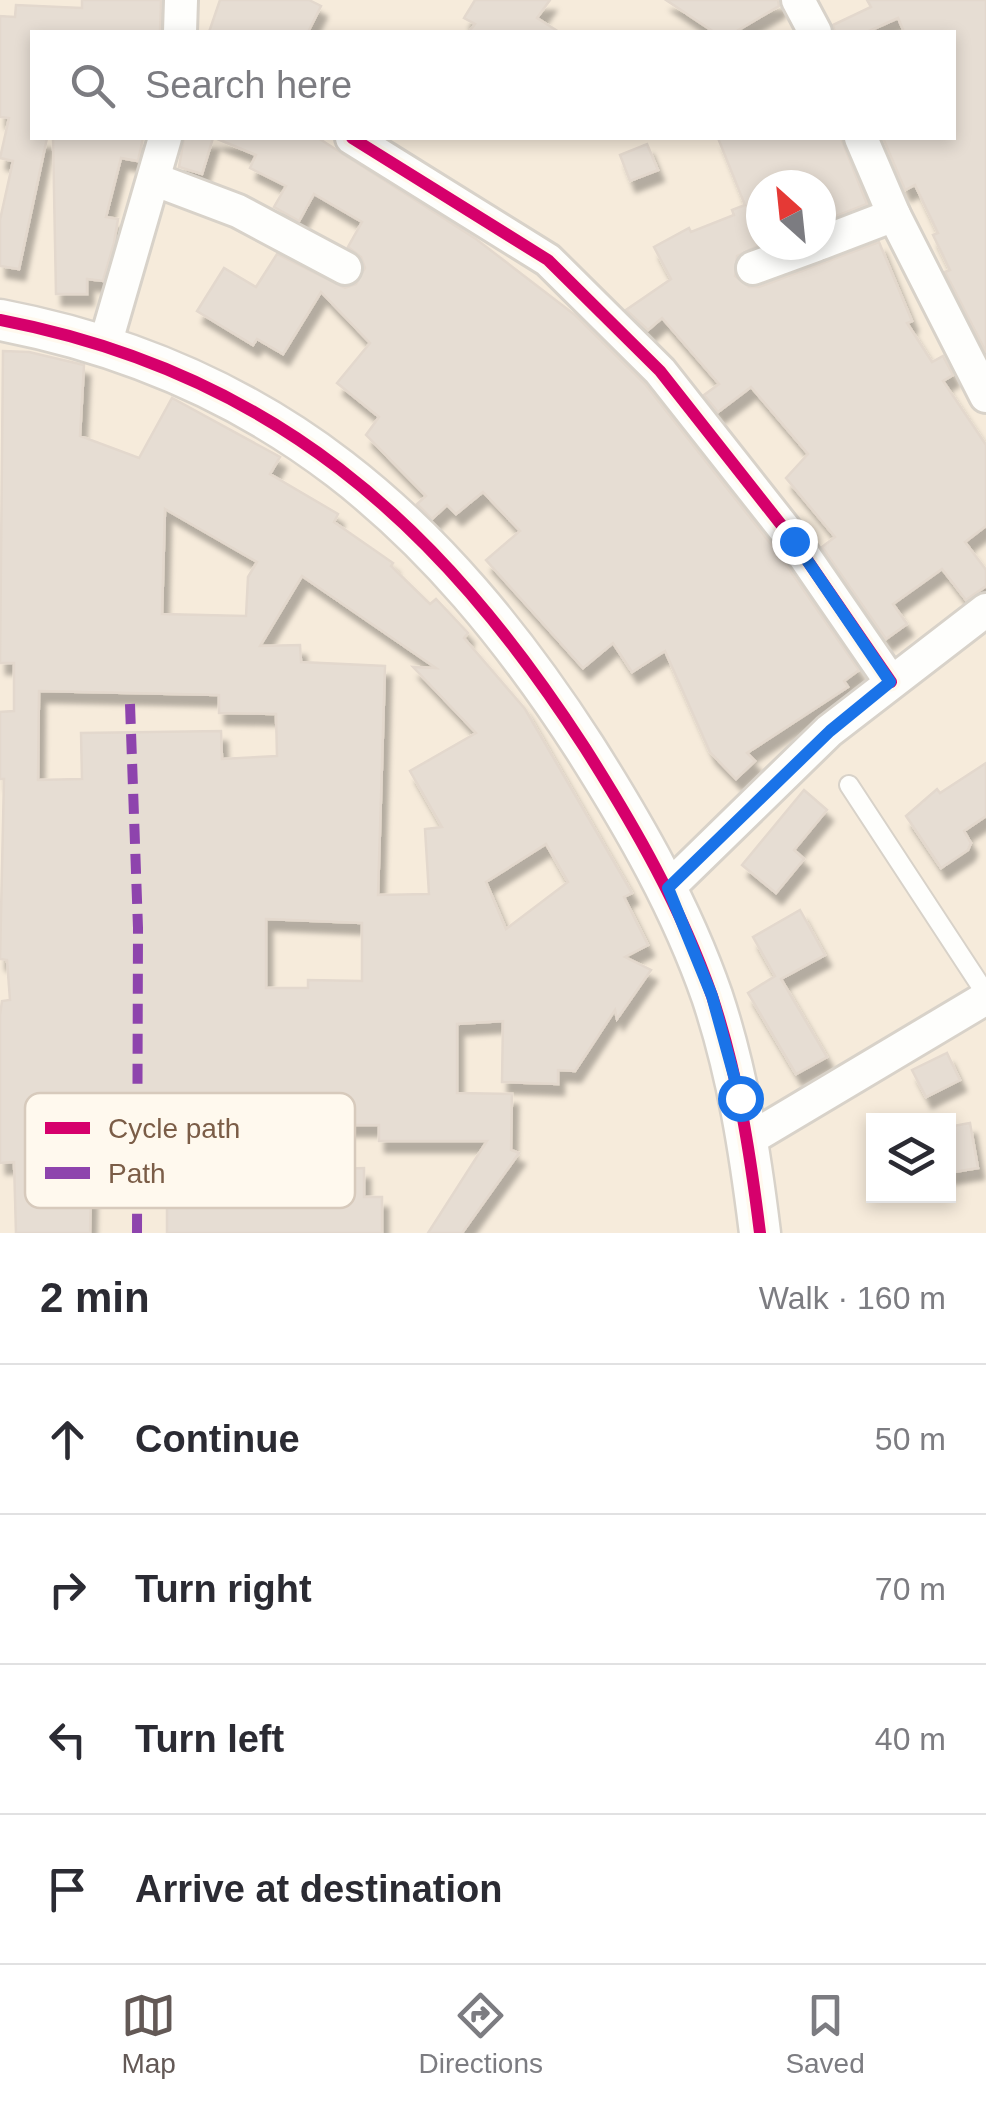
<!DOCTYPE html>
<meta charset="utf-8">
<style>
body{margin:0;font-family:Arial,sans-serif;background:#f2f2f3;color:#2b2b33}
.controls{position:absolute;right:30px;bottom:30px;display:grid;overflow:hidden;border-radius:0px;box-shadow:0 5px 15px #0003}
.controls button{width:90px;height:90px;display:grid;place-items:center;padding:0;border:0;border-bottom:2px solid #e1e1e2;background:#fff;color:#2b2b33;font:50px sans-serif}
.compass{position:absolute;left:746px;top:170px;width:90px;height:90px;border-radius:50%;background:#fff;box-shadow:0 5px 15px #0003;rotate:333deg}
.stop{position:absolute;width:30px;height:30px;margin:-22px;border:8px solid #1a73e8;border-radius:50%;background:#fff}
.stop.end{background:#1a73e8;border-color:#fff;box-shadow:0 2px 10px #0008}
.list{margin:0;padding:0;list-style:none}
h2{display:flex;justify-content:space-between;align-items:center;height:130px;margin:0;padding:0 40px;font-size:42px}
h2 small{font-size:32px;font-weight:400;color:#7c7c81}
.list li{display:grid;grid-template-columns:65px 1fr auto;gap:30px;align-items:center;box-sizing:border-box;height:150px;padding:0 40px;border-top:2px solid #e1e1e2}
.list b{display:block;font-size:38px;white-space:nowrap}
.list em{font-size:32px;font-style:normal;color:#7c7c81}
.icon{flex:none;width:55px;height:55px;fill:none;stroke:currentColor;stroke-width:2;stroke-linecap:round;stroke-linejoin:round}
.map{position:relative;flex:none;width:986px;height:1233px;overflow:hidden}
.search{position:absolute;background:#fff;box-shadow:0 5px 15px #0003;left:30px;right:30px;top:30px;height:110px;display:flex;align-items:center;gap:25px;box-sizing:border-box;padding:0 35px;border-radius:0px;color:#7c7c81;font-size:38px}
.sheet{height:730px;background:#fff}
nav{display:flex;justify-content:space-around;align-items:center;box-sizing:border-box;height:140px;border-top:2px solid #e1e1e2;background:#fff;font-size:28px;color:#7c7c81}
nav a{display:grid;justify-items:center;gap:5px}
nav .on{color:#635956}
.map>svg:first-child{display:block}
.residential{fill:#f6ebdb;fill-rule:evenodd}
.building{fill:#e6ddd3;stroke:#e3d8cd;stroke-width:2.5;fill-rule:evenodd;filter:url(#shadow)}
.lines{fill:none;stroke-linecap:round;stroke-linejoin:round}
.service-casing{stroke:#d8d2c9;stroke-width:22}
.minor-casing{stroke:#d8d2c9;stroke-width:38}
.tertiary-casing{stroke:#d8d2c9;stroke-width:45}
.service{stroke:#fefefc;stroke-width:18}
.minor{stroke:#fefefc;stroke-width:32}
.tertiary{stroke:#fefefc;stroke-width:40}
.quiet{stroke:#8e44ad;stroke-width:10;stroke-dasharray:20 10;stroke-linecap:butt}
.cycleway-casing{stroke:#fff9ee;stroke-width:19}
.cycleway{stroke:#d6006c;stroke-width:12}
.route{stroke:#1a73e8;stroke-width:12}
.key{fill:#fff9ee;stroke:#d7cabc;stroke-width:2.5}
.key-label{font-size:28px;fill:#7b5d47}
</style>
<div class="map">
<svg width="986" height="1233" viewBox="0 0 986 1233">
<defs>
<filter id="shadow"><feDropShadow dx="6" dy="11" stdDeviation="2.5" flood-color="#0004"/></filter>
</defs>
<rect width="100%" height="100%" fill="#f9f5ec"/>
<path class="residential" d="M0,0H986V1233H0ZM32,32H954V138H32ZM761,185H821V245H761ZM874,1120H948V1196H874Z"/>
<g class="building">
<polygon points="82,0 161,0 160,32 32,32 32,138 47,138 19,269 0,266 0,220 13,161 0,158 9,118 0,117 0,16 15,17 16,5 82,8"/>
<polygon points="220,0 309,0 321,6 308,32 209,32"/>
<polygon points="475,0 550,0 537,18 559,32 469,32 475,24 464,18"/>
<polygon points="666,0 778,0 779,6 735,32 714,32"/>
<polygon points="867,0 986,0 986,352 945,272 950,270 933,235 938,233 915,185 905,190 883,138 954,138 954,32 904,32 898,18 867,32 835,32 833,25 871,7"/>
<polygon points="53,138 143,138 138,161 121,158 106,217 118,219 114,243 103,281 87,279 87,294 56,294"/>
<polygon points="184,138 213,138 202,174 179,167"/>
<polygon points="215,138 318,138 476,239 575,315 645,384 778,553 859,670 844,681 848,687 747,753 755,761 736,779 710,752 665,651 632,672 613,643 583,668 486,560 520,531 483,492 456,514 447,505 432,519 417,504 426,496 366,435 379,417 337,383 370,343 321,292 283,354 257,339 253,345 197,311 224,268 256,287 277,254 345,288 356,284 365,268 361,257 348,247 362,222 314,194 299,221 274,207 286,186 250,168 256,155"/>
<polygon points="718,138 841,138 867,204 821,222 821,185 761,185 761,244 737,256 735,276 749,287 759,287 879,242 912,321 907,323 932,362 943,356 953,375 943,381 986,445 986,526 965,542 986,570 986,586 966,600 942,569 893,604 907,624 886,639 822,547 835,537 786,478 808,454 751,387 718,412 704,395 719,384 662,318 648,330 626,310 671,279 654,247 689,228 691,232 734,215 732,210 745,205"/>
<polygon points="647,144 658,170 630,181 620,155"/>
<path d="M3,351L29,352L84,365L80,436L139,458L172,398L280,457L270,474L338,514L334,522L393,563L391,566L430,604L436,599L468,633L464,638L525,709L632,893L624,897L648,945L625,957L651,970L617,1019L615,1010L575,1071L558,1070V1084L502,1082L503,1021L457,1024V1093L512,1094L511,1150L519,1153L462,1233H428L487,1141H379V1125H335L334,1169L364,1168V1197H382V1233H167V1191H91L90,1233H16L14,1162L0,1163V1015L2,1001L10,1000L7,960L0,959L4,779H0V712L14,711V663H0ZM165,509L257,562L248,577L246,616L162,614ZM302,576L436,668L413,667L476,733L410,771L442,827L425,829L429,894L378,895L385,666L301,662L300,645L260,646ZM39,691L219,695V713L276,714L277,756L222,759L221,731L81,733L82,779L38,780ZM546,844L568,882L506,929L486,882ZM266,919L362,923V981L308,980V988H266Z"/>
<polygon points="986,763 986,816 964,831 971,843 968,850 941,868 906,816 937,789 940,793"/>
<polygon points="804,790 827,810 794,850 804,859 776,893 742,865"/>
<polygon points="800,910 825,955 781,979 827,1057 796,1074 748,993 775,976 753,937"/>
<polygon points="947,1053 960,1080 926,1097 912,1070"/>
<polygon points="970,1123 978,1168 948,1173 948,1127"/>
</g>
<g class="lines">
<g class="service-casing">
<polyline id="service" points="849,785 986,994"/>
</g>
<g class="minor-casing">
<g id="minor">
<polyline points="798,0 815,32"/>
<polyline points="180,32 181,0"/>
<polyline points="352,138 548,260 660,371 794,541 891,682"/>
<polyline points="861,138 894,215 986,396"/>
<polyline points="156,180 238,211 345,268"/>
<polyline points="821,243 894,215"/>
<polyline points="753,268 816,245"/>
<polyline points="105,345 165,138"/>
<polyline points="668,888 829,731 986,610"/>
<polyline points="748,1140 986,998"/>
</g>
</g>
<g class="tertiary-casing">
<path id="tertiary" d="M0,320C271,372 439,522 585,748C635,827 681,907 712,996C738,1074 750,1152 760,1233"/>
</g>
<use href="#service" class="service"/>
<use href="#minor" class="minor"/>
<use href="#tertiary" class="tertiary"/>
<polyline class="quiet" points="130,704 138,928 137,1233"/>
<g class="cycleway-casing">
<g id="cycleway">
<polyline points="352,138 548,260 660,371 794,541 891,682"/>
<path d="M0,320C271,372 439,522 585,748C635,827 681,907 712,996C738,1074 750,1152 760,1233"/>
</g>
</g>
<use href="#cycleway" class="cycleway"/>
</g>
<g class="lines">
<polyline class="route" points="740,1098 712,996 668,888 830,731 890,682 794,541"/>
</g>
<rect x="25" y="1093" width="330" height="115" rx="15" class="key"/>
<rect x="45" y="1122" width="45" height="12" fill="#d6006c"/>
<rect x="45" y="1167" width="45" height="12" fill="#8e44ad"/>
<g class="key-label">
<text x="108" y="1138">Cycle path</text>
<text x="108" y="1183">Path</text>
</g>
</svg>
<div class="controls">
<button><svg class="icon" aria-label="layers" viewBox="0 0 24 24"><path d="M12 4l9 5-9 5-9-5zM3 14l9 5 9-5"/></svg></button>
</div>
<svg class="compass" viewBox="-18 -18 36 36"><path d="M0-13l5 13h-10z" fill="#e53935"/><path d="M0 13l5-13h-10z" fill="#7c7c81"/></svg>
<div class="stop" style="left:740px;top:1098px"></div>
<div class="stop end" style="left:794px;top:541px"></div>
<div class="search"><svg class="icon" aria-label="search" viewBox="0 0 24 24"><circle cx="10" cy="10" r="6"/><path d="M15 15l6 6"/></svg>Search here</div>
</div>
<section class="sheet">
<h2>2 min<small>Walk · 160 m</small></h2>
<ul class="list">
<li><svg class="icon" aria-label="ahead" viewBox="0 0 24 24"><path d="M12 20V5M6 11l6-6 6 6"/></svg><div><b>Continue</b></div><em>50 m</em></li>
<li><svg class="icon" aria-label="right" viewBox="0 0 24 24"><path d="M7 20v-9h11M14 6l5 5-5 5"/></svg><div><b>Turn right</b></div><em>70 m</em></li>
<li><svg class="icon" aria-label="left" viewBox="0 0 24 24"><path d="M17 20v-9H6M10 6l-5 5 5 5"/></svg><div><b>Turn left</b></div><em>40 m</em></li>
<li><svg class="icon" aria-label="arrive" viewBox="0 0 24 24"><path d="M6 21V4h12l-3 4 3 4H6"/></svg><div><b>Arrive at destination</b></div></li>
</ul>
</section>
<nav>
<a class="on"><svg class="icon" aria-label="map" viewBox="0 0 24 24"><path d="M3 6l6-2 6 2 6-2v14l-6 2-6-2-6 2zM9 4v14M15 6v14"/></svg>Map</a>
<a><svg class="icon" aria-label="directions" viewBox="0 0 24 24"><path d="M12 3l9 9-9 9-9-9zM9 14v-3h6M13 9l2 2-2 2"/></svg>Directions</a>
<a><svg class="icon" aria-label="saved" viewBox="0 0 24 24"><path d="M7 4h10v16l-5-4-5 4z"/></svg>Saved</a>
</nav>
